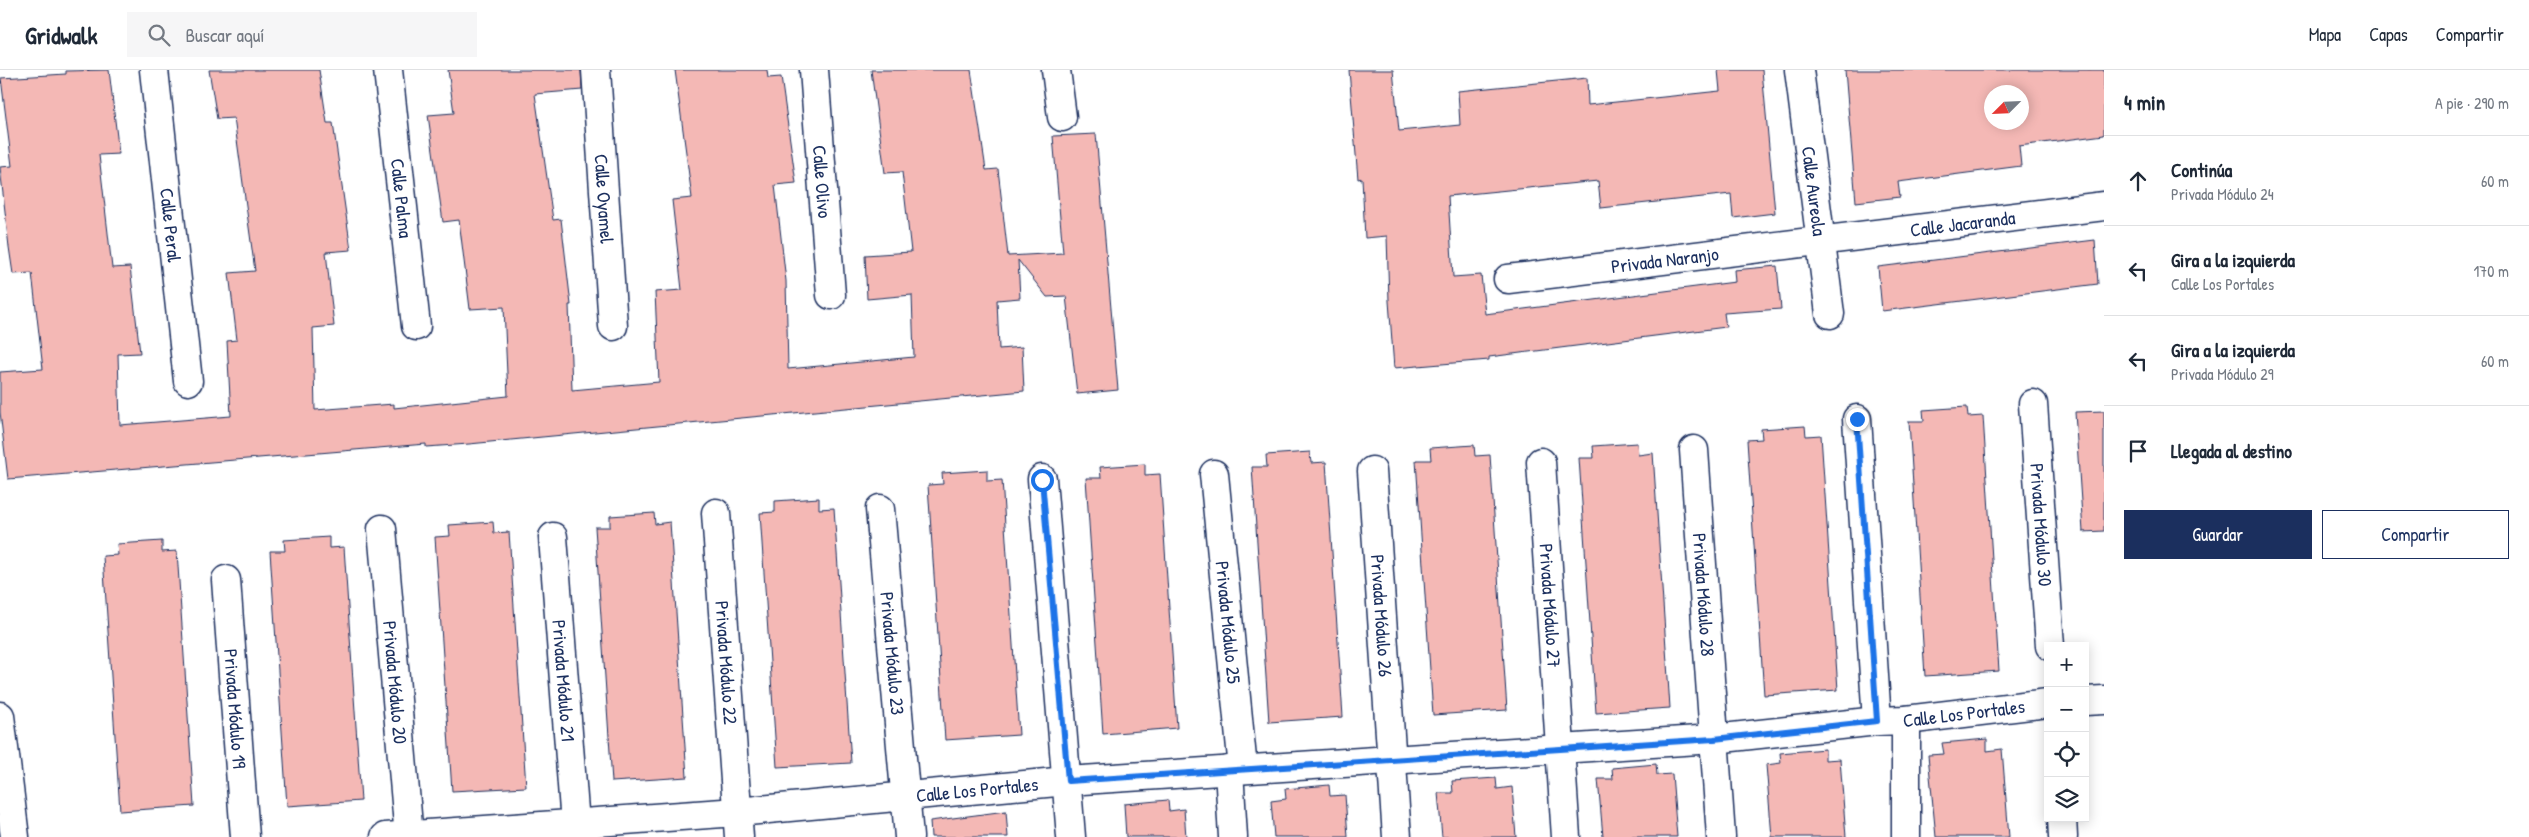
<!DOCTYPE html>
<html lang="es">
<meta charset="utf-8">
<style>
body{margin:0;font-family:"Patrick Hand",sans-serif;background:#f6f6f7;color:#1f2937}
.controls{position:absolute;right:15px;bottom:15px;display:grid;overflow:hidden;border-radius:0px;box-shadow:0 2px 12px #0003}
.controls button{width:45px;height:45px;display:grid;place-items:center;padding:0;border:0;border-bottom:1px solid #e0e1e3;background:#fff;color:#1f2937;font:25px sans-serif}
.compass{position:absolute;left:1984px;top:15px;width:45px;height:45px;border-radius:50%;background:#fff;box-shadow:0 2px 12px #0003;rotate:246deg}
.stop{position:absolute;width:15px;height:15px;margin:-11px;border:4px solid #1a73e8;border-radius:50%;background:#fff}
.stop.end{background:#1a73e8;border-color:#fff;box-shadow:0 1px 5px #0008}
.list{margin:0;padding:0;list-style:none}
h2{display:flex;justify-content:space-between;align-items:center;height:65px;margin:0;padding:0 20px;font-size:21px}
h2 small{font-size:16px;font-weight:400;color:#747a83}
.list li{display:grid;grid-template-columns:32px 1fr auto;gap:15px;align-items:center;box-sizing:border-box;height:90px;padding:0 20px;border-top:1px solid #e0e1e3}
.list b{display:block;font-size:19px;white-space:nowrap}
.list p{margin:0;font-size:16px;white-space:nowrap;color:#747a83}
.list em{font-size:16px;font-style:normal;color:#747a83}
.actions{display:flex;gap:10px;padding:15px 20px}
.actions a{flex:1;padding:11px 0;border:1px solid #1b2f5e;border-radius:0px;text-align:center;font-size:18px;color:#1b2f5e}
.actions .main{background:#1b2f5e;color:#fff}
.icon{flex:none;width:28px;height:28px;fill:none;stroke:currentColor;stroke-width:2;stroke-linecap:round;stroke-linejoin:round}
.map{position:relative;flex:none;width:2104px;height:767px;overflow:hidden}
header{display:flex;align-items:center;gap:30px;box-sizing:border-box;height:70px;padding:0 25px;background:#fff;border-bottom:1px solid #e0e1e3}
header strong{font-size:24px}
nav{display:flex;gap:28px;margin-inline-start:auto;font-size:18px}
.search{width:350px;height:45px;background:#f6f6f7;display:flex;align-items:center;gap:12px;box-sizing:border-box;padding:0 18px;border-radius:0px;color:#747a83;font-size:19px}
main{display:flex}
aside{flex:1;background:#fff}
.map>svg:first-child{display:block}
.building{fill:#f4b8b5;stroke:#1b2f5e;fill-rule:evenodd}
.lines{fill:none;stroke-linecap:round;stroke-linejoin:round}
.street-casing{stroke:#1b2f5e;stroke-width:31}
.street{stroke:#fff;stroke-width:28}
.route{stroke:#1a73e8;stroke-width:6}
.labels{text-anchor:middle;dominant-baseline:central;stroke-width:4;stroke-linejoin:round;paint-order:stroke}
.street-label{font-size:19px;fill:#1b2f5e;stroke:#fff}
</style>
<header>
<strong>Gridwalk</strong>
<div class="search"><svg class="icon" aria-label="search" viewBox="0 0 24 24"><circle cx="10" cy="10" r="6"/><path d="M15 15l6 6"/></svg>Buscar aquí</div>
<nav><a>Mapa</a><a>Capas</a><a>Compartir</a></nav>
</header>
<main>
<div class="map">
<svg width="2104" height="767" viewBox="0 0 2104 767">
<rect width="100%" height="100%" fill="#fff"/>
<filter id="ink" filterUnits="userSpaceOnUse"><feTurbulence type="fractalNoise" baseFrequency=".02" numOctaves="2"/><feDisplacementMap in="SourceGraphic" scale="10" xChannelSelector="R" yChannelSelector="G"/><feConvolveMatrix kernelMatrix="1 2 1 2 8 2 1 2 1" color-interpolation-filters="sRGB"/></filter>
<g filter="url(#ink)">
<g class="building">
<polygon points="109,0 119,84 99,85 112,198 130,197 140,283 118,284 120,355 231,346 227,271 237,270 229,203 255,201 234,48 217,49 209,0 319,0 327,53 333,53 351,180 326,182 334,256 313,258 315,340 394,334 394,338 508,326 504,237 470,239 459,150 443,152 428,45 454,43 448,0 581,0 582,20 535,24 553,150 561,149 571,235 569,235 572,320 659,312 655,222 682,220 672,130 692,128 675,0 767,0 768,8 781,7 796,113 775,115 786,211 788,299 914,287 912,225 867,229 865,185 911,182 902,102 885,103 871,0 971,0 986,100 998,99 1008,186 1063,183 1053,66 1096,64 1118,320 1077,324 1066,226 1047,227 1018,190 1020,228 997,230 999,279 1022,277 1024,321 469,374 426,377 426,374 8,409 0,342 0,302 43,299 32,203 13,204 9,177 0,97 12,96 1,8 66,4 66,1"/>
<polygon points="1349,0 1393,0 1399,61 1460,55 1458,21 1587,8 1588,35 1720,21 1718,0 1762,0 1775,143 1733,148 1731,124 1601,138 1598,111 1448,126 1453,207 1481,205 1485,244 1735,212 1734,200 1777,196 1781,239 1724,243 1726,257 1489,287 1489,290 1394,298 1389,231 1387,166 1365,168 1362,108 1358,109"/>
<path d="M1845,0H2104V65L2019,76L2021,96L1898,112L1900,127L1856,132ZM1992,22H2022V52H1992Z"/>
<polygon points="2095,170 2098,214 1882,241 1878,197"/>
<polygon points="1967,337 1968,347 1983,346 1999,601 1925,606 1909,351 1924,351 1923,340"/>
<polygon points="2104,341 2104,461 2083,462 2075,342"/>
<polygon points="1805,356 1806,366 1821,365 1838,620 1764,625 1747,370 1762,369 1761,359"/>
<polygon points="1637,373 1638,385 1653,383 1670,638 1596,643 1579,388 1594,388 1593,376"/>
<polygon points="1474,375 1475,386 1490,385 1507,640 1433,645 1416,390 1431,390 1430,378"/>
<polygon points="1310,382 1311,393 1326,392 1343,647 1269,652 1252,397 1267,397 1266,385"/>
<polygon points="1145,394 1145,405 1160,404 1177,658 1103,664 1086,408 1101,408 1100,397"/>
<polygon points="987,400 987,411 1002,410 1019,665 945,670 928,415 943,414 942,403"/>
<polygon points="819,428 819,439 834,438 851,693 777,697 760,443 775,442 775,431"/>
<polygon points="654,443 655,454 670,452 687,707 612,712 595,457 610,457 610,446"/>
<polygon points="493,452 494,463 509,462 526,717 452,721 435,467 450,466 449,455"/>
<polygon points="329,467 329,478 344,477 361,731 287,736 270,481 285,481 284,470"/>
<polygon points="162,471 162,482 177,481 194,736 120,741 103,486 118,485 117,474"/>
<polygon points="1987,669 1987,681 2002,679 2009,767 1936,767 1928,685 1944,684 1942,673"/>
<polygon points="1825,679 1825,690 1840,689 1846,767 1772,767 1766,695 1781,693 1780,683"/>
<polygon points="1656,694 1657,705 1672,704 1677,767 1603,767 1598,709 1613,709 1612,698"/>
<polygon points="1496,708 1497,719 1512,717 1516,767 1442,767 1438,723 1453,723 1452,711"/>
<polygon points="1329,715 1330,726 1345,725 1348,767 1274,767 1271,731 1286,729 1285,719"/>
<polygon points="1168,730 1169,741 1184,739 1186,767 1126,767 1124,734"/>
<polygon points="1006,741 1008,767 931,767 930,751"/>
</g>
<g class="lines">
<g class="street-casing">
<g id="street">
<path id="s1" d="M154,0L188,311"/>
<path id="s2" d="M388,0L416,256"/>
<path id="s3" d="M596,0L613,256"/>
<path id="s4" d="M814,0L831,225"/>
<polyline points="1056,0 1062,47"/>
<path id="s5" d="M1799,0L1830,244"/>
<path id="s6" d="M1508,209L2104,136"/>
<path id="s7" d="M2033,334L2050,576"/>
<polyline points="1857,349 1877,651"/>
<path id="s8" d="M1694,380L1721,767"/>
<path id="s9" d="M1541,392L1566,767"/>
<path id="s10" d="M1372,401L1397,767"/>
<path id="s11" d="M1214,404L1243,699"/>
<polyline points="1042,409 1071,767"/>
<path id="s12" d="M880,439L909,767"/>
<path id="s13" d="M716,443L739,767"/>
<path id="s14" d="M382,459L409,767"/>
<path id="s15" d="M553,467L576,767"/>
<path id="s16" d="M226,510L245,767"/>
<polyline points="2085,631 2104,630"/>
<polyline points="0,646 15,767"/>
<polyline points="1229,700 1233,767"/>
<polyline points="2062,748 2063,767"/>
<path id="s17" d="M385,767L737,742L1067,711L1714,669L1877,651L1906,650L2048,633"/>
<polyline points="1906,767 1906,650"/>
</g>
</g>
<use href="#street" class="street"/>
</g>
</g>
<g class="lines" filter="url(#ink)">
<polyline class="route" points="1042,410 1068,711 1714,669 1877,651 1857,349"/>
</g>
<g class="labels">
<g class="street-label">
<text stroke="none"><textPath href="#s4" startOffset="112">Calle Olivo</textPath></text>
<text stroke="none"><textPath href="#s5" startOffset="122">Calle Aureola</textPath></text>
<text stroke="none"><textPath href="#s2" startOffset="129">Calle Palma</textPath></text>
<text stroke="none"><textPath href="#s3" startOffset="129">Calle Oyamel</textPath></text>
<text stroke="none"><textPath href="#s6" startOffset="458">Calle Jacaranda</textPath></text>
<text stroke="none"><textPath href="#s1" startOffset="156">Calle Peral</textPath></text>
<text stroke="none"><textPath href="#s6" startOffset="158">Privada Naranjo</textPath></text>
<text stroke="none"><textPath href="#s7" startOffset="121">Privada Módulo 30</textPath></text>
<text stroke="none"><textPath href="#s8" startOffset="145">Privada Módulo 28</textPath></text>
<text stroke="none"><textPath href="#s9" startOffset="144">Privada Módulo 27</textPath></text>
<text stroke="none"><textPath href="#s10" startOffset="145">Privada Módulo 26</textPath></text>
<text stroke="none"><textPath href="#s11" startOffset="149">Privada Módulo 25</textPath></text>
<text stroke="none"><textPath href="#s12" startOffset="145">Privada Módulo 23</textPath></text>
<text stroke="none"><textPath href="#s13" startOffset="150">Privada Módulo 22</textPath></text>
<text stroke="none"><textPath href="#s15" startOffset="144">Privada Módulo 21</textPath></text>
<text stroke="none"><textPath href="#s14" startOffset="154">Privada Módulo 20</textPath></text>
<text stroke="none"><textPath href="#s16" startOffset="129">Privada Módulo 19</textPath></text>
<text stroke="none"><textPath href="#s17" startOffset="1584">Calle Los Portales</textPath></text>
<text stroke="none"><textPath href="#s17" startOffset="594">Calle Los Portales</textPath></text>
</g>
</g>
</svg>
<div class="controls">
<button>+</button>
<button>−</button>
<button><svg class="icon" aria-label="locate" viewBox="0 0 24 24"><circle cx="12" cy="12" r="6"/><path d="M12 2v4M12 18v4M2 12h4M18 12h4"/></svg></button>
<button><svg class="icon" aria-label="layers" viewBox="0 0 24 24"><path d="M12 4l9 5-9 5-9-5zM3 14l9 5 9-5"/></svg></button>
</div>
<svg class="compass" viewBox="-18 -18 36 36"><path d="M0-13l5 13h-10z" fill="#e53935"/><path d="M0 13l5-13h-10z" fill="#747a83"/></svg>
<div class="stop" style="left:1042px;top:410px"></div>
<div class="stop end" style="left:1857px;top:349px"></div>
</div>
<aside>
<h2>4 min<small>A pie · 290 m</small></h2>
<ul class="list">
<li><svg class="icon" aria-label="ahead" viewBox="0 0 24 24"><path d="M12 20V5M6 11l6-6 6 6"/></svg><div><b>Continúa</b><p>Privada Módulo 24</p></div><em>60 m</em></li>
<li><svg class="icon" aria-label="left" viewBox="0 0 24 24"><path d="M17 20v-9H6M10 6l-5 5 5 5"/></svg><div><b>Gira a la izquierda</b><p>Calle Los Portales</p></div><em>170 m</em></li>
<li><svg class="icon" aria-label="left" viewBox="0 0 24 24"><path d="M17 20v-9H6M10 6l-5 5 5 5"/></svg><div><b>Gira a la izquierda</b><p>Privada Módulo 29</p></div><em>60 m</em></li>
<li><svg class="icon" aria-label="arrive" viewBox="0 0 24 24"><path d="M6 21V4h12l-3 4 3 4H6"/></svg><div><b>Llegada al destino</b></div></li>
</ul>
<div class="actions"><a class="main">Guardar</a><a>Compartir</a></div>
</aside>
</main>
